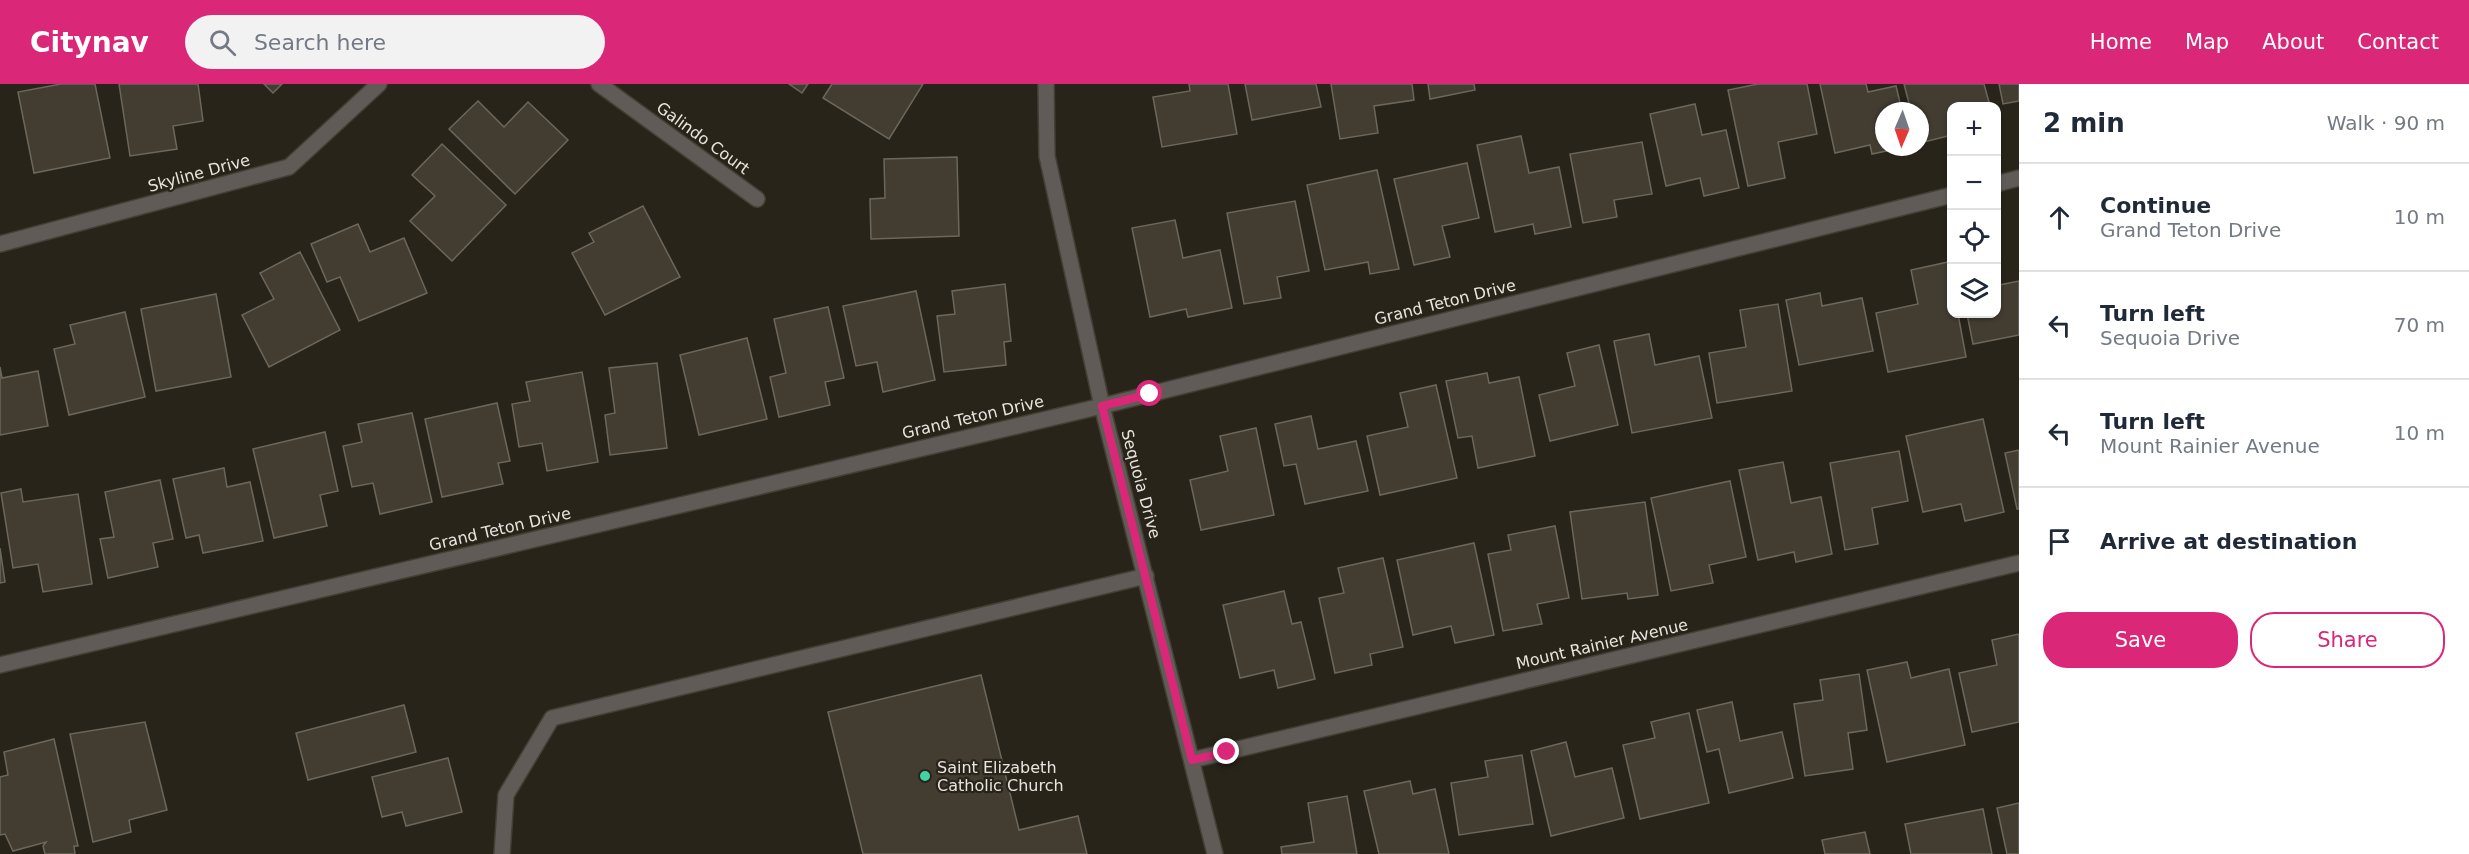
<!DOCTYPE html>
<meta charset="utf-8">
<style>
body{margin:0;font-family:"DejaVu Sans",sans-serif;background:#f2f2f3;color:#1f2937}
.controls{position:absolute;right:18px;top:18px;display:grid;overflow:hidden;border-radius:12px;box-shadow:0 2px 4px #0004}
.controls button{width:54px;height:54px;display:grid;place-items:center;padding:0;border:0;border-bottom:2px solid #e0e1e3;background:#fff;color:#1f2937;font:30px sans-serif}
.compass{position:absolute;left:1875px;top:18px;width:54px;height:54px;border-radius:50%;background:#fff;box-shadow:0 2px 4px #0004;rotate:182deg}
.stop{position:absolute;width:18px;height:18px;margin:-14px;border:4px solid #db2777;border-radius:50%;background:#fff}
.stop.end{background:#db2777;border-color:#fff;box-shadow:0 2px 6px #0008}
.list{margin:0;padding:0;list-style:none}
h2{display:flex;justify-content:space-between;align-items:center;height:78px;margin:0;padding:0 24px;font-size:26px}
h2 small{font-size:20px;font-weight:400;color:#747a83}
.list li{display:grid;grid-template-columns:39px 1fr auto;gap:18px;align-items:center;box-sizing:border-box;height:108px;padding:0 24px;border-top:2px solid #e0e1e3}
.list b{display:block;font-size:22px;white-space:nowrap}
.list p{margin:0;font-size:20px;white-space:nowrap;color:#747a83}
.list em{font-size:20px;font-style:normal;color:#747a83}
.actions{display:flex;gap:12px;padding:18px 24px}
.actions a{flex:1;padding:14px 0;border:2px solid #db2777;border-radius:24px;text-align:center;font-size:21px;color:#db2777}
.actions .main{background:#db2777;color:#fff}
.icon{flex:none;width:33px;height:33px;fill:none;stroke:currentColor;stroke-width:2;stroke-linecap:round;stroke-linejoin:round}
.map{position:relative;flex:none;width:2019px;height:770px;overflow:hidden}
header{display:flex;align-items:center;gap:36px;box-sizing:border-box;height:84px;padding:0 30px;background:#db2777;color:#fff}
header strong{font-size:28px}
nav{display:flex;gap:33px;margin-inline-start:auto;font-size:21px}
.search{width:420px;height:54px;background:#f2f2f3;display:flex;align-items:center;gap:15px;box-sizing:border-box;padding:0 21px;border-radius:33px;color:#747a83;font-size:22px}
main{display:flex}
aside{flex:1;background:#fff}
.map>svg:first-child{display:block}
.building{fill:#423c31;stroke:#6c675b;stroke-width:1.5}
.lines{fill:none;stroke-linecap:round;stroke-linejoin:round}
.lane-casing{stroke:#443f35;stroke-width:18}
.street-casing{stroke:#443f35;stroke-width:18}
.lane{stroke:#615b58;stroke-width:15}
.street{stroke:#615b58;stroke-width:15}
.route{stroke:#db2777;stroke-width:8}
.poi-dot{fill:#40d4a1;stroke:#29241a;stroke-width:2}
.labels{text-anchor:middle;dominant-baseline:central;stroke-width:4.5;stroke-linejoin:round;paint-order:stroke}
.street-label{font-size:16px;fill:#e8e4de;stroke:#29241a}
.poi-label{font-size:16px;fill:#e8e4de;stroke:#29241a;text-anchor:start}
</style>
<header>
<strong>Citynav</strong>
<div class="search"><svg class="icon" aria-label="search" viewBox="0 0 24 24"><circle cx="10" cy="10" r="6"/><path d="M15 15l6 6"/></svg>Search here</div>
<nav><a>Home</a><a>Map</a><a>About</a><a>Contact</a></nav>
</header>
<main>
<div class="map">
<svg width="2019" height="770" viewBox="0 0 2019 770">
<rect width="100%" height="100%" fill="#29241a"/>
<g class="building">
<polygon points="61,0 95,0 110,74 34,89 18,8"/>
<polygon points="119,0 198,0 203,37 173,42 177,65 130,72"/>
<polygon points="264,0 282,0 273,9"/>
<polygon points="789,0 808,0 802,9"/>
<polygon points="832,0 923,0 889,55 823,14"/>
<polygon points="1189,0 1228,0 1237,50 1162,63 1153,13 1190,7"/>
<polygon points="1245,0 1316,0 1321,23 1252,36"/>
<polygon points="1331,0 1412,0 1414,16 1374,22 1378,49 1340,55"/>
<polygon points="1428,0 1474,0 1475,6 1430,15"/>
<polygon points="1758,0 1807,0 1817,50 1778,58 1785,94 1748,102 1728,6"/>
<polygon points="1820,0 1866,0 1868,8 1896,2 1902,27 1884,27 1884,63 1905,63 1872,70 1870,61 1835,69"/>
<polygon points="1904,0 1984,0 1990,22 1952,22 1952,51 1920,59 1920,27 1911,27"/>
<polygon points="1999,0 2019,0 2019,17 2003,20"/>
<polygon points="478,17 504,43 528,18 568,56 515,110 449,45"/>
<polygon points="1695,20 1702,51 1726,46 1739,104 1704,112 1700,94 1666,102 1650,30"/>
<polygon points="1521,52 1529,89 1559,83 1571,143 1535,150 1533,140 1495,148 1477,61"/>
<polygon points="1642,58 1652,110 1614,116 1617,133 1583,139 1570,70"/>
<polygon points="442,60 506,121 452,177 410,137 435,112 412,91"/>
<polygon points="957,73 959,152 871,155 870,115 885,114 884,75"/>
<polygon points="1467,79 1479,134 1442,142 1450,173 1414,181 1394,95"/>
<polygon points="1377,86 1399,185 1370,190 1368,178 1325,186 1307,101"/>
<polygon points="1295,117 1309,187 1277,193 1281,214 1244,220 1227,129"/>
<polygon points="643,122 680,193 605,231 572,169 594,158 589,149"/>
<polygon points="1175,136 1183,174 1220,166 1232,224 1188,233 1186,225 1150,233 1132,144"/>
<polygon points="358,140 370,168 404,154 427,209 359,237 340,193 327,198 311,160"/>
<polygon points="300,168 340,246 269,283 242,231 274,215 260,189"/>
<polygon points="1948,178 1952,198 1952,230 1958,230 1966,273 1888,288 1876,229 1918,220 1911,186"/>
<polygon points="1996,188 1999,201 2019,197 2019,251 1973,260 1967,230 1996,230"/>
<polygon points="1005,200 1011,257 1004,258 1006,281 944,288 937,232 955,230 952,207"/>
<polygon points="916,207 935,296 883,308 877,278 856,282 843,222"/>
<polygon points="1820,209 1822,222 1862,214 1873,267 1799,281 1786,216"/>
<polygon points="216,210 231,293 156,307 141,225"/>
<polygon points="1778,220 1792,307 1717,319 1709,269 1746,263 1740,226"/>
<polygon points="828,223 844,294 825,298 830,321 779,333 770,293 786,289 774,235"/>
<polygon points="125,228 145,313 69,331 54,265 75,260 70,241"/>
<polygon points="1649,250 1655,281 1699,272 1712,334 1632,349 1614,257"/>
<polygon points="747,254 767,335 699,351 680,271"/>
<polygon points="1599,261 1618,341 1550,357 1539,311 1575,302 1567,269"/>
<polygon points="657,279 667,364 610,371 605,331 615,329 609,284"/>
<polygon points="0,283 2,294 38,287 48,342 0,351"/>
<polygon points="582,288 598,378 547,387 542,359 519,363 512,320 530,317 526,298"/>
<polygon points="1487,289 1489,299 1519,293 1535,372 1478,384 1472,352 1458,354 1446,297"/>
<polygon points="1436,301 1457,394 1380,411 1367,352 1408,343 1400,309"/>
<polygon points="497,319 510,377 498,379 503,400 442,413 425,335"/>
<polygon points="412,329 432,418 380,430 373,399 352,403 343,362 362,358 358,340"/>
<polygon points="1311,332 1318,365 1356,357 1368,407 1305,420 1296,380 1284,382 1275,340"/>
<polygon points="1983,335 2004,428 1965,437 1961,420 1923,428 1906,352"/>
<polygon points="1256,344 1274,431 1201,446 1190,396 1228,387 1220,352"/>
<polygon points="325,348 338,407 320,411 327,442 274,454 253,365"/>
<polygon points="2019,366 2019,425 2017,425 2005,369"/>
<polygon points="1899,367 1908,417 1872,424 1878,460 1845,466 1830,379"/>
<polygon points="1783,378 1791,419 1821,413 1832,470 1796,478 1794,468 1758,476 1739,386"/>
<polygon points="224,384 227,403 250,398 263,457 203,469 199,451 186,454 173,395"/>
<polygon points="160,396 173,455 153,459 158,483 108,494 100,455 114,453 105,408"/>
<polygon points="1730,397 1746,473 1709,481 1713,499 1671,507 1651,414"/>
<polygon points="21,405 23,418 78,410 92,500 43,508 38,480 13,484 1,409"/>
<polygon points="1645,418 1658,511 1628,515 1627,509 1582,515 1570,428"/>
<polygon points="1555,442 1569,514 1537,520 1542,540 1503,547 1488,470 1511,466 1508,451"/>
<polygon points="1474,459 1494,551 1455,559 1451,542 1413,551 1397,476"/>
<polygon points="0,464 5,498 0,499"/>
<polygon points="1383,474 1403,563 1370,570 1372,581 1335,589 1319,514 1344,509 1338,484"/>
<polygon points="1284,507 1292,540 1301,538 1315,595 1278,604 1274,586 1240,594 1223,521"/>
<polygon points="2019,550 2019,638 1972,648 1959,589 1997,581 1992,556"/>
<polygon points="1907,578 1911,594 1949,585 1965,661 1887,678 1867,586"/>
<polygon points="1859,590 1867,646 1848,649 1853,685 1805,692 1794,620 1823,616 1820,596"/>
<polygon points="981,591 1019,746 1078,732 1087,770 863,770 828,628"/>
<polygon points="1732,618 1740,657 1782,648 1793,694 1729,709 1719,665 1707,668 1697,626"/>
<polygon points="404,621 416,668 308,696 296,649"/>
<polygon points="1689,629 1709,719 1640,735 1623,661 1655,654 1651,638"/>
<polygon points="145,638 167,726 129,736 131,748 93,758 70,650"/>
<polygon points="54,655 78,762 74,762 75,770 45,770 43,762 46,758 13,767 5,750 0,751 0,693 8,691 4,668"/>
<polygon points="1566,658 1575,693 1612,684 1624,734 1551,752 1531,667"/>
<polygon points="1522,671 1533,740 1459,751 1451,699 1488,693 1485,677"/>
<polygon points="448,674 462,728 406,742 402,728 382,733 372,693"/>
<polygon points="1410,697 1413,710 1435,705 1449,770 1379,770 1364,707"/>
<polygon points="1347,712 1357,770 1282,770 1281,763 1314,758 1308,719"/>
<polygon points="2019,719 2019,770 2007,770 1997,724"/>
<polygon points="1983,725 1992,770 1911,770 1905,740"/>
<polygon points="1865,748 1870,770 1825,770 1822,756"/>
</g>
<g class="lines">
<g class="lane-casing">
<polyline id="lane" points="502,770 506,711 552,634 1146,492"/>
</g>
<g class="street-casing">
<g id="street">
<polyline points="599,0 757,115"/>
<polyline points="1046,0 1047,72 1102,322 1215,770"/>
<polyline points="1996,100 2019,94"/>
<polyline points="0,160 289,83 379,0"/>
<polyline points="0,581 1102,322 1952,111"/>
<polyline points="1192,676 2019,479"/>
</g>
</g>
<use href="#lane" class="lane"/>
<use href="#street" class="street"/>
</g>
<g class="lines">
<polyline class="route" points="1150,310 1102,322 1192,676 1227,668"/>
</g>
<circle class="poi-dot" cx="925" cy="692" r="6"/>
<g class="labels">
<g class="street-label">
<text transform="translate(703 54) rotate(36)">Galindo Court</text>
<text transform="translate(199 89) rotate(-15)">Skyline Drive</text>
<text transform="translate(1445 218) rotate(-14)">Grand Teton Drive</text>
<text transform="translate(973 333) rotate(-13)">Grand Teton Drive</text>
<text transform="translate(1141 400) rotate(75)">Sequoia Drive</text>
<text transform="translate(500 445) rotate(-13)">Grand Teton Drive</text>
<text transform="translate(1602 560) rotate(-13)">Mount Rainier Avenue</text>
</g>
<g class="poi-label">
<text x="937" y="683">Saint Elizabeth<tspan x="937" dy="18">Catholic Church</tspan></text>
</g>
</g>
</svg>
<div class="controls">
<button>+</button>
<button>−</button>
<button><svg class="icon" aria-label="locate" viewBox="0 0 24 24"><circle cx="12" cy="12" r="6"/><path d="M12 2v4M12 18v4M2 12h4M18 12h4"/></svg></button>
<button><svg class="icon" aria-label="layers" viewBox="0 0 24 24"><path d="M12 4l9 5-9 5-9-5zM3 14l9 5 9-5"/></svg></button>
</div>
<svg class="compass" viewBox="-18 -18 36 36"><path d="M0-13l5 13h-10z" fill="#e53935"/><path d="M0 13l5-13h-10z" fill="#747a83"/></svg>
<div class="stop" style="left:1150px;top:310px"></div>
<div class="stop end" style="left:1227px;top:668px"></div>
</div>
<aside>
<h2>2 min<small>Walk · 90 m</small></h2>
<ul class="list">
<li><svg class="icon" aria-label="ahead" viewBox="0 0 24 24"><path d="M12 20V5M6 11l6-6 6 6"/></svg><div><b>Continue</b><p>Grand Teton Drive</p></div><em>10 m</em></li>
<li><svg class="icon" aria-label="left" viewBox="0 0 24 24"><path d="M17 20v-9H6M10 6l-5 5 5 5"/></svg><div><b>Turn left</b><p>Sequoia Drive</p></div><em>70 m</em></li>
<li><svg class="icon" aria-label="left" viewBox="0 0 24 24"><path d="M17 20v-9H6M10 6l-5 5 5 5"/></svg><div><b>Turn left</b><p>Mount Rainier Avenue</p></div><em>10 m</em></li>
<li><svg class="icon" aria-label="arrive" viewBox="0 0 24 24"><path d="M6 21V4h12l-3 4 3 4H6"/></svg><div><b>Arrive at destination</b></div></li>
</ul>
<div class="actions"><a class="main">Save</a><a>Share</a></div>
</aside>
</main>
